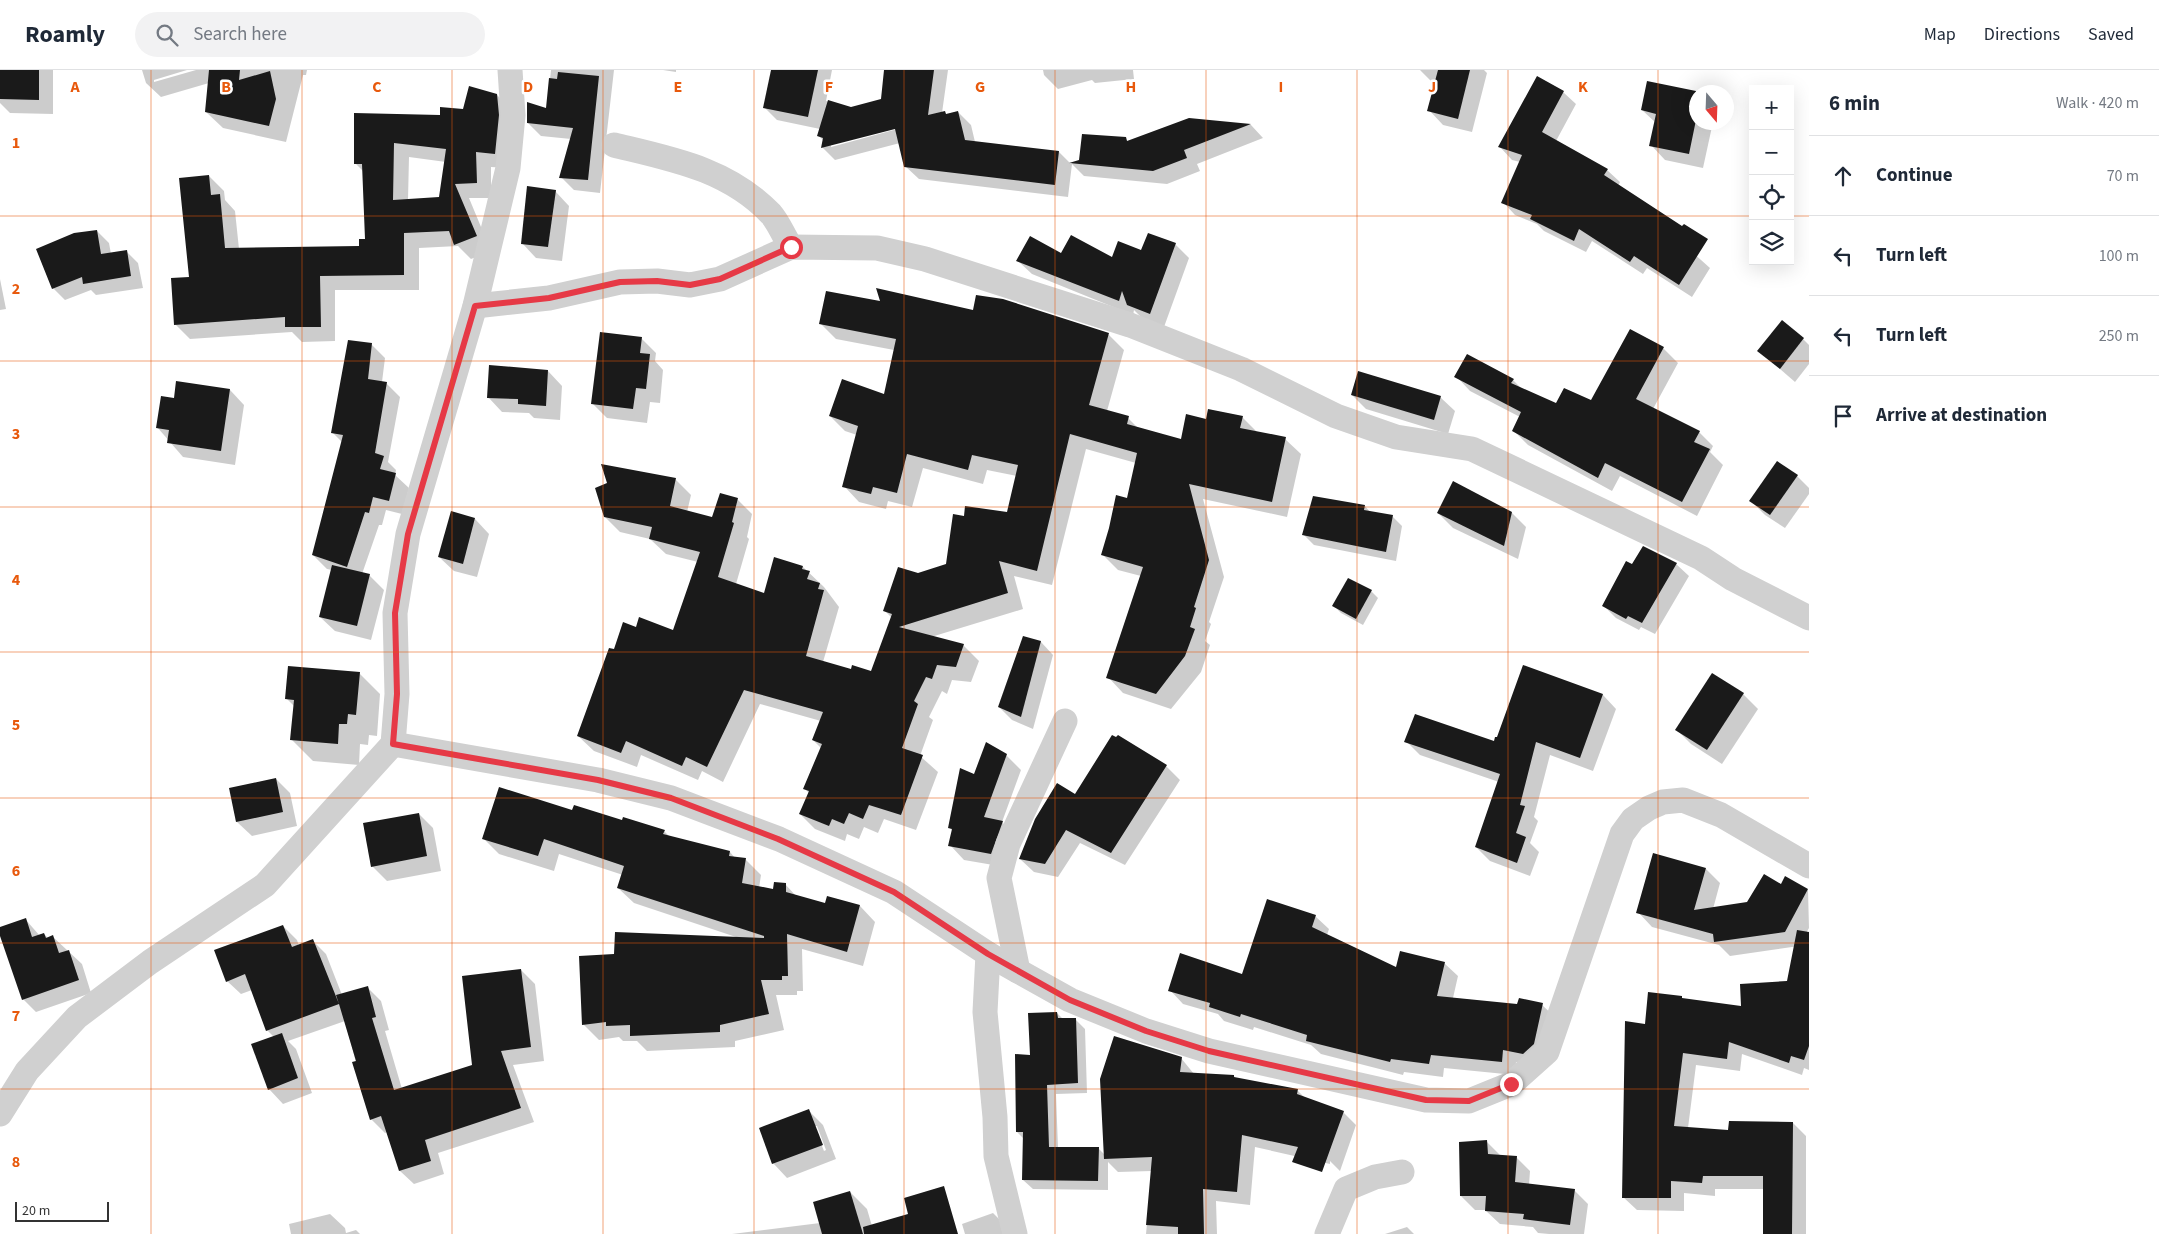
<!DOCTYPE html>
<meta charset="utf-8">
<style>
body{margin:0;font-family:"Source Sans 3",sans-serif;background:#f2f2f3;color:#1f2937}
.controls{position:absolute;right:15px;top:15px;display:grid;overflow:hidden;border-radius:0px;box-shadow:0 5px 20px #0002}
.controls button{width:45px;height:45px;display:grid;place-items:center;padding:0;border:0;border-bottom:1px solid #e0e1e3;background:#fff;color:#1f2937;font:25px sans-serif}
.compass{position:absolute;left:1689px;top:15px;width:45px;height:45px;border-radius:50%;background:#fff;box-shadow:0 5px 20px #0002;rotate:161deg}
.scale{position:absolute;left:15px;bottom:12px;width:94px;box-sizing:border-box;padding-left:5px;border:2px solid #333;border-top:0;font-size:14px;line-height:18px;white-space:nowrap;color:#333;-webkit-text-stroke:4px #fff;paint-order:stroke}
.stop{position:absolute;width:15px;height:15px;margin:-11px;border:4px solid #e63946;border-radius:50%;background:#fff}
.stop.end{background:#e63946;border-color:#fff;box-shadow:0 1px 5px #0008}
.list{margin:0;padding:0;list-style:none}
h2{display:flex;justify-content:space-between;align-items:center;height:65px;margin:0;padding:0 20px;font-size:21px}
h2 small{font-size:16px;font-weight:400;color:#747a83}
.list li{display:grid;grid-template-columns:32px 1fr auto;gap:15px;align-items:center;box-sizing:border-box;height:80px;padding:0 20px;border-top:1px solid #e0e1e3}
.list b{display:block;font-size:19px;white-space:nowrap}
.list em{font-size:16px;font-style:normal;color:#747a83}
.icon{flex:none;width:28px;height:28px;fill:none;stroke:currentColor;stroke-width:2;stroke-linecap:round;stroke-linejoin:round}
.map{position:relative;flex:none;width:1809px;height:1164px;overflow:hidden}
header{display:flex;align-items:center;gap:30px;box-sizing:border-box;height:70px;padding:0 25px;background:#fff;border-bottom:1px solid #e0e1e3}
header strong{font-size:24px}
nav{display:flex;gap:28px;margin-inline-start:auto;font-size:18px}
.search{width:350px;height:45px;background:#f2f2f3;display:flex;align-items:center;gap:12px;box-sizing:border-box;padding:0 18px;border-radius:28px;color:#747a83;font-size:19px}
main{display:flex}
aside{flex:1;background:#fff}
.map>svg:first-child{display:block}
.shadow{fill:#0003;fill-rule:evenodd}
.building{fill:#1a1a1a;fill-rule:evenodd}
.lines{fill:none;stroke-linecap:round;stroke-linejoin:round}
.minor{stroke:#d0d0d0;stroke-width:25}
.route{stroke:#e63946;stroke-width:6}
.grid{fill:none;stroke:#e8590c;stroke-width:1;stroke-opacity:0.55}
.grid-label{font-size:16px;text-anchor:middle;font-weight:bold;fill:#e8590c;stroke:#fff;stroke-width:5;stroke-linejoin:round;paint-order:stroke}
</style>
<header>
<strong>Roamly</strong>
<div class="search"><svg class="icon" aria-label="search" viewBox="0 0 24 24"><circle cx="10" cy="10" r="6"/><path d="M15 15l6 6"/></svg>Search here</div>
<nav><a>Map</a><a>Directions</a><a>Saved</a></nav>
</header>
<main>
<div class="map">
<svg width="1809" height="1164" viewBox="0 0 1809 1164">
<rect width="100%" height="100%" fill="#fff"/>
<g class="shadow">
<polygon points="0,0 53,0 53,44 10,43 0,33"/>
<polygon points="142,0 187,0 154,10 154,12 196,0 307,0 306,5 303,5 286,72 223,58 206,42 209,13 161,27 146,13"/>
<polygon points="551,0 614,0 600,123 574,120 561,107 571,69 541,66 528,53 547,39"/>
<polygon points="663,0 676,0 676,2"/>
<path d="M772,0H832L826,31L851,38L882,30L886,0H948L942,43L947,45L958,42L971,55L975,72L1059,82L1071,94L1125,69L1129,72L1189,49L1251,55L1263,68L1197,94L1200,101L1167,114L1084,106L1072,94L1068,127L919,109L905,96L900,73L835,90L822,77L824,71L818,65L820,59L777,50L765,38ZM901,56V58L831,77V74Z"/>
<polygon points="1043,0 1133,0 1134,9 1095,13 1092,10 1058,19 1044,5"/>
<polygon points="1420,0 1484,0 1487,3 1472,62 1443,55 1429,40 1436,12 1431,11"/>
<polygon points="1648,13 1696,23 1696,52 1713,52 1703,98 1665,90 1651,75 1656,53 1642,40"/>
<polygon points="1563,22 1576,34 1556,71 1607,100 1620,112 1618,116 1710,198 1692,227 1647,198 1643,204 1592,171 1586,182 1544,161 1537,154 1515,145 1503,132 1520,92 1512,90 1500,77"/>
<path d="M497,25L512,40L509,98L491,97V128H469L491,181L471,189L458,176L419,178V220H335V271L302,272L292,262L190,269L175,254L190,209L209,106L224,121L225,130L235,141L239,179L361,177L366,171L364,102L355,93L441,46L464,40ZM409,87L446,92L440,129L408,130Z"/>
<polygon points="555,121 569,136 562,191 536,188 522,173"/>
<polygon points="97,161 109,173 111,184 126,181 138,193 143,218 96,225 91,220 65,230 53,218"/>
<polygon points="1175,174 1189,188 1164,257 1142,248 1134,240 1133,245 1032,204 1018,191 1062,185 1113,188"/>
<polygon points="0,209 6,239 0,240"/>
<polygon points="1003,230 1109,265 1124,280 1107,341 1128,348 1139,359 1182,370 1207,350 1242,347 1258,363 1285,369 1301,384 1287,447 1203,429 1224,507 1209,552 1211,554 1205,571 1210,575 1201,602 1171,639 1123,623 1108,607 1141,506 1118,500 1102,484 1128,429 1136,393 1086,379 1052,515 1014,506 1023,539 931,567 963,575 979,591 971,612 952,610 947,624 942,621 929,647 933,650 920,686 938,702 916,760 884,749 878,763 864,757 859,769 847,764 845,771 815,759 800,744 809,723 805,719 822,679 813,670 821,651 760,634 723,712 702,701 698,710 641,685 637,697 594,681 578,666 615,581 636,558 674,561 698,492 666,484 650,469 620,462 605,447 675,409 691,425 687,442 713,448 737,429 752,444 747,467 749,469 736,514 765,524 775,489 803,497 824,517 839,537 823,592 852,600 871,603 892,548 885,541 918,504 947,495 965,447 1008,443 1017,406 987,400 983,414 923,398 912,437 888,431 886,439 859,432 844,416 857,365 845,361 830,346 885,325 894,280 836,269 821,254 882,233 974,241"/>
<polygon points="1630,260 1663,278 1678,293 1653,339 1699,362 1713,376 1710,382 1723,395 1697,446 1620,406 1612,421 1528,375 1514,361 1520,347 1470,321 1456,306 1513,310 1522,319 1557,335 1592,332"/>
<polygon points="641,268 656,283 655,291 663,300 660,333 650,332 647,353 607,348 593,334"/>
<polygon points="1803,269 1809,275 1809,294 1795,312 1759,281"/>
<polygon points="371,274 385,288 382,312 386,313 400,327 388,392 396,400 395,405 409,418 402,444 386,440 382,455 379,455 362,504 369,505 384,520 371,570 335,561 320,547 332,500 327,499 313,485 343,373 333,363"/>
<polygon points="548,301 562,316 560,350 534,348 529,343 502,342 488,327"/>
<polygon points="230,320 244,335 235,395 183,387 157,357 175,329"/>
<polygon points="1352,325 1440,327 1455,341 1448,364 1366,339"/>
<polygon points="1797,406 1809,418 1809,424 1785,458 1765,445 1751,431"/>
<polygon points="1365,436 1370,442 1392,446 1402,456 1396,491 1314,475 1303,464"/>
<polygon points="1438,443 1512,443 1526,457 1518,489 1453,458"/>
<polygon points="475,449 489,464 477,507 454,501 439,487"/>
<polygon points="1643,478 1676,494 1689,506 1655,564 1641,557 1639,560 1616,548 1604,536"/>
<polygon points="1371,521 1378,528 1363,555 1341,543 1334,536"/>
<polygon points="1024,567 1041,572 1053,585 1033,659 1012,650 999,637"/>
<polygon points="1524,597 1603,625 1616,639 1593,701 1550,685 1534,747 1538,751 1530,773 1539,782 1530,806 1490,791 1476,777 1499,712 1420,685 1406,671 1494,673 1498,669"/>
<polygon points="359,603 380,624 377,666 369,665 368,675 360,674 359,695 313,691 291,669 294,636 286,628"/>
<polygon points="1713,605 1743,624 1758,639 1722,694 1691,674 1677,660"/>
<polygon points="1006,685 1021,700 1002,752 1016,767 1005,797 964,790 950,775 953,761 950,758 975,705"/>
<polygon points="1166,696 1180,710 1125,795 1080,773 1058,807 1034,802 1020,789 1076,725"/>
<polygon points="276,709 290,723 297,756 252,766 237,752 230,719"/>
<polygon points="573,742 664,761 670,767 730,782 735,788 745,789 761,805 759,818 774,820 785,814 797,827 826,835 860,836 875,852 863,896 802,879 803,921 797,921 797,925 776,925 784,960 735,971 735,977 647,981 637,971 623,971 619,967 599,970 583,954 615,885 739,868 634,833 618,818 623,805 559,784 554,801 499,784 483,768"/>
<polygon points="419,744 433,758 441,801 387,811 372,796"/>
<polygon points="1706,799 1720,813 1713,839 1748,833 1781,816 1786,808 1808,820 1809,858 1799,876 1730,886 1719,875 1652,857 1638,842"/>
<polygon points="1315,846 1329,859 1327,865 1397,899 1444,893 1458,906 1453,928 1518,935 1542,935 1556,948 1537,997 1516,992 1515,1005 1444,998 1443,1007 1404,1002 1403,1005 1321,984 1311,975 1254,957 1253,960 1224,951 1218,944 1183,934 1170,920 1243,905"/>
<polygon points="26,850 40,866 44,864 48,868 53,867 82,894 91,923 36,942 23,929 0,859"/>
<polygon points="283,856 297,870 299,876 312,870 326,884 342,925 367,917 381,931 389,960 385,961 402,1019 473,996 521,900 535,914 544,991 513,995 534,1052 438,1083 444,1104 414,1114 400,1101 387,1062 385,1063 371,1049 345,951 288,971 296,979 312,1023 283,1034 269,1019 274,967 267,960 252,920 241,924 227,911"/>
<polygon points="1809,895 1809,1000 1804,998 1802,1005 1742,984 1740,1001 1696,995 1688,1058 1730,1061 1793,1053 1806,1066 1806,1164 1764,1164 1764,1119 1715,1119 1715,1126 1684,1123 1684,1141 1637,1140 1623,1127 1646,956 1681,927 1684,930 1742,938 1788,912"/>
<polygon points="1057,943 1063,949 1075,949 1085,959 1087,1023 1056,1024 1058,1078 1098,1078 1105,1085 1181,988 1194,1004 1234,1006 1236,1009 1298,1021 1306,1029 1343,1042 1356,1055 1340,1101 1330,1091 1330,1094 1255,1077 1250,1135 1216,1131 1217,1164 1146,1164 1152,1101 1118,1102 1108,1092 1108,1120 1033,1119 1023,1110 1024,1069 1017,1062 1031,986"/>
<path d="M809,1041L823,1055L836,1089L787,1108L773,1093ZM814,1056H817L826,1080L824,1081Z"/>
<polygon points="1487,1072 1501,1086 1516,1087 1530,1101 1529,1115 1574,1120 1588,1134 1584,1164 1549,1164 1538,1163 1533,1157 1500,1154 1485,1140 1475,1140 1461,1126"/>
<polygon points="850,1122 867,1139 872,1156 939,1164 732,1164 820,1153"/>
<polygon points="993,1143 1007,1157 1010,1164 965,1164 962,1154"/>
<polygon points="330,1144 345,1158 346,1163 356,1160 360,1164 291,1164 289,1154"/>
<polygon points="1407,1157 1414,1164 1385,1164"/>
</g>
<g class="building">
<polygon points="0,0 39,0 39,30 0,29"/>
<polygon points="209,0 240,0 239,10 270,1 276,29 269,56 205,42"/>
<polygon points="771,0 818,0 808,47 763,38"/>
<polygon points="884,0 934,0 928,45 945,41 946,44 958,41 965,70 1059,81 1055,115 904,97 895,59 821,78 823,68 817,66 828,30 851,37 881,29"/>
<polygon points="1438,0 1470,0 1458,49 1427,41"/>
<polygon points="558,2 599,6 588,110 559,108 573,58 527,53 527,32 546,38 549,8 557,9"/>
<polygon points="1537,6 1564,21 1542,62 1608,99 1604,105 1682,156 1684,154 1708,169 1679,215 1634,186 1630,192 1579,159 1574,171 1530,149 1532,145 1501,133 1522,85 1498,77"/>
<polygon points="1647,11 1696,21 1696,50 1689,84 1649,76 1656,44 1641,40"/>
<path d="M469,16L497,24L499,45L495,84L476,82L477,113L455,114L477,166L454,175L449,161L404,163V205L320,206L321,257H285V247L174,255L171,208L189,207L179,108L209,105L211,125L220,124L225,178L359,176V169H365L362,94H354V43L440,45V37L463,39ZM394,73L446,79L439,127L393,130Z"/>
<polygon points="1189,48 1251,54 1184,80 1187,88 1153,101 1069,93 1079,90 1082,64 1126,67 1127,71"/>
<polygon points="527,116 556,120 548,177 521,174"/>
<polygon points="97,160 101,184 127,180 131,206 83,214 82,207 52,219 36,179 74,163"/>
<polygon points="1148,163 1176,173 1150,244 1127,235 1122,221 1119,231 1016,191 1030,166 1061,183 1071,165 1112,187 1118,171 1141,180"/>
<polygon points="876,218 973,240 976,225 1003,229 1109,263 1089,335 1129,346 1127,354 1181,369 1186,344 1206,349 1208,339 1243,346 1240,358 1286,367 1272,432 1189,414 1209,490 1194,537 1196,538 1190,557 1195,559 1185,586 1156,624 1106,608 1143,497 1101,485 1109,458 1116,425 1127,428 1137,383 1070,364 1037,501 999,491 1008,523 899,557 964,574 956,597 937,595 932,609 926,607 914,631 918,634 902,678 923,685 901,745 869,735 863,749 849,743 844,754 832,749 829,756 799,744 809,721 803,719 822,674 812,670 823,642 744,620 707,697 686,687 682,696 626,671 621,683 577,666 609,578 614,579 623,552 636,557 639,547 673,560 700,482 649,469 652,457 604,447 595,418 607,413 601,394 676,408 670,436 712,447 720,423 738,428 732,452 734,453 718,507 764,523 774,487 803,496 802,499 810,501 807,509 820,513 818,519 824,520 806,586 851,599 852,595 871,601 892,544 883,541 898,497 918,503 946,494 953,444 964,446 965,436 1007,442 1018,395 972,385 968,400 907,384 897,423 873,417 871,424 842,417 858,356 829,346 842,309 884,324 896,269 819,254 826,221 880,231"/>
<polygon points="1782,250 1804,268 1780,299 1757,281"/>
<polygon points="1630,259 1664,277 1636,329 1700,361 1694,372 1710,379 1682,432 1605,393 1598,408 1512,361 1521,342 1454,307 1467,284 1514,309 1511,313 1556,333 1564,318 1591,330"/>
<polygon points="600,262 642,267 640,283 650,284 646,319 636,318 633,339 591,334"/>
<polygon points="348,270 372,273 368,309 387,312 375,383 384,386 380,399 396,403 389,431 373,427 369,443 365,442 347,497 312,485 343,365 331,363"/>
<polygon points="489,295 548,300 546,336 518,334 518,329 487,328"/>
<polygon points="1358,301 1441,326 1434,350 1351,325"/>
<polygon points="176,311 230,319 221,381 167,373 169,360 156,358 161,326 174,328"/>
<polygon points="1777,391 1798,405 1770,445 1749,431"/>
<polygon points="1453,411 1512,442 1504,476 1437,443"/>
<polygon points="1313,426 1365,435 1364,440 1393,445 1386,482 1302,465"/>
<polygon points="451,441 475,448 463,494 438,487"/>
<polygon points="1643,476 1677,493 1642,553 1628,546 1626,549 1602,536 1626,491 1632,494"/>
<polygon points="332,495 370,504 357,556 319,547"/>
<polygon points="1348,508 1372,520 1356,549 1332,536"/>
<polygon points="1023,566 1041,571 1021,647 998,637"/>
<polygon points="1523,595 1603,624 1580,688 1536,672 1520,735 1525,736 1516,763 1526,767 1517,793 1475,777 1500,704 1404,672 1415,644 1494,671 1495,667 1497,667"/>
<polygon points="288,596 360,602 356,645 348,644 347,654 339,654 338,674 290,670 294,630 285,629"/>
<polygon points="1712,603 1744,623 1707,680 1675,660"/>
<polygon points="1112,665 1116,667 1118,665 1167,695 1111,783 1066,760 1045,794 1019,789 1035,749 1057,713 1075,724"/>
<polygon points="986,672 1007,684 984,747 1003,751 991,784 948,776 952,759 948,758 960,698 974,704"/>
<polygon points="276,708 283,742 236,752 229,718"/>
<polygon points="499,717 572,740 574,735 622,750 623,747 665,760 663,764 730,781 729,786 746,788 742,813 773,819 774,812 786,813 786,822 825,833 827,826 860,835 847,882 787,864 788,906 782,906 782,910 761,910 769,944 720,955 720,962 630,966 630,955 606,956 606,952 582,955 579,886 614,884 615,862 764,868 764,866 617,818 624,796 544,769 538,786 482,769"/>
<polygon points="419,743 427,786 371,797 363,753"/>
<polygon points="1653,783 1706,798 1694,840 1747,832 1764,804 1781,814 1785,806 1808,819 1785,862 1714,872 1713,864 1636,843"/>
<polygon points="1267,829 1316,845 1312,857 1396,897 1400,881 1445,892 1437,926 1517,934 1519,928 1543,933 1534,974 1523,984 1503,980 1502,992 1431,985 1429,994 1391,989 1390,992 1306,971 1307,965 1241,944 1240,947 1209,937 1210,933 1168,921 1180,883 1242,904"/>
<polygon points="26,848 32,867 44,863 46,868 53,865 59,883 69,880 79,910 22,930 0,866 0,857"/>
<polygon points="283,855 292,877 313,869 339,934 336,925 368,916 376,947 372,948 394,1020 472,995 462,906 521,899 531,977 501,981 521,1038 425,1070 431,1091 399,1101 381,1046 370,1050 352,992 356,991 339,934 266,961 245,904 226,912 214,880"/>
<polygon points="1797,860 1809,862 1809,976 1804,990 1791,986 1789,993 1729,972 1727,989 1683,983 1674,1056 1728,1060 1729,1051 1793,1052 1792,1164 1763,1164 1763,1106 1703,1106 1702,1113 1671,1111 1671,1128 1622,1128 1625,951 1645,954 1648,922 1682,926 1682,928 1741,936 1740,914 1787,911"/>
<polygon points="1057,942 1058,948 1076,948 1078,1013 1047,1015 1049,1077 1099,1077 1098,1111 1022,1110 1023,1062 1016,1062 1015,984 1030,985 1028,943"/>
<polygon points="282,963 298,1008 268,1020 251,974"/>
<polygon points="1114,966 1182,987 1180,1002 1234,1005 1234,1007 1298,1019 1297,1024 1344,1041 1322,1102 1292,1092 1298,1077 1242,1065 1237,1122 1203,1119 1204,1164 1178,1164 1178,1157 1146,1155 1152,1087 1104,1089 1100,1009"/>
<polygon points="809,1039 823,1075 772,1094 759,1058"/>
<polygon points="1487,1070 1488,1084 1517,1086 1515,1112 1575,1119 1570,1155 1523,1149 1524,1144 1485,1141 1486,1126 1460,1126 1459,1072"/>
<polygon points="944,1116 958,1164 864,1164 863,1157 908,1144 904,1128"/>
<polygon points="850,1121 863,1164 822,1164 813,1132"/>
</g>
<g class="lines">
<g class="minor">
<path d="M614,75C672,89 728,99 771,144C779,153 784,167 791,177"/>
<polyline points="475,236 549,228 620,212 657,211 690,215 720,209 791,177 877,178 925,189 1130,255 1241,299 1336,346 1396,367 1472,379 1701,488 1733,509 1809,548"/>
<polyline points="393,674 598,710 671,728 779,769 894,822 988,884 1018,901 1070,930 1146,961 1209,981 1426,1030 1469,1031 1511,1014 1547,982 1622,764 1633,749 1649,738 1663,732 1683,730 1721,745 1809,796"/>
<polyline points="988,884 985,942 995,1047 996,1086 1015,1164"/>
<polyline points="1018,901 999,808 1008,774 1065,651"/>
<polyline points="0,1044 27,1001 77,947 150,892 265,815 393,674 397,624 395,543 408,464 475,236 508,98 513,45 510,0"/>
<polyline points="1327,1164 1346,1119 1375,1107 1402,1102"/>
</g>
</g>
<g class="lines">
<polyline class="route" points="791,177 720,209 690,215 657,211 620,212 549,228 475,236 408,464 395,543 397,624 393,674 598,710 671,728 778,769 894,822 988,884 1070,930 1146,961 1209,981 1426,1030 1469,1031 1511,1014"/>
</g>
<path class="grid" d="M151,0V1164M302,0V1164M452,0V1164M603,0V1164M754,0V1164M904,0V1164M1055,0V1164M1206,0V1164M1357,0V1164M1508,0V1164M1658,0V1164M0,146H1753M1790,146H1809M0,291H1809M0,437H1809M0,582H1809M0,728H1809M0,873H1809M0,1019H1809"/>
<g class="grid-label">
<text x="75" y="22">A</text>
<text x="226" y="22">B</text>
<text x="377" y="22">C</text>
<text x="528" y="22">D</text>
<text x="678" y="22">E</text>
<text x="829" y="22">F</text>
<text x="980" y="22">G</text>
<text x="1131" y="22">H</text>
<text x="1281" y="22">I</text>
<text x="1432" y="22">J</text>
<text x="1583" y="22">K</text>
<text x="16" y="78">1</text>
<text x="16" y="224">2</text>
<text x="16" y="369">3</text>
<text x="16" y="515">4</text>
<text x="16" y="660">5</text>
<text x="16" y="806">6</text>
<text x="16" y="951">7</text>
<text x="16" y="1097">8</text>
</g>
</svg>
<div class="controls">
<button>+</button>
<button>−</button>
<button><svg class="icon" aria-label="locate" viewBox="0 0 24 24"><circle cx="12" cy="12" r="6"/><path d="M12 2v4M12 18v4M2 12h4M18 12h4"/></svg></button>
<button><svg class="icon" aria-label="layers" viewBox="0 0 24 24"><path d="M12 4l9 5-9 5-9-5zM3 14l9 5 9-5"/></svg></button>
</div>
<svg class="compass" viewBox="-18 -18 36 36"><path d="M0-13l5 13h-10z" fill="#e53935"/><path d="M0 13l5-13h-10z" fill="#747a83"/></svg>
<div class="scale">20 m</div>
<div class="stop" style="left:791px;top:177px"></div>
<div class="stop end" style="left:1511px;top:1014px"></div>
</div>
<aside>
<h2>6 min<small>Walk · 420 m</small></h2>
<ul class="list">
<li><svg class="icon" aria-label="ahead" viewBox="0 0 24 24"><path d="M12 20V5M6 11l6-6 6 6"/></svg><div><b>Continue</b></div><em>70 m</em></li>
<li><svg class="icon" aria-label="left" viewBox="0 0 24 24"><path d="M17 20v-9H6M10 6l-5 5 5 5"/></svg><div><b>Turn left</b></div><em>100 m</em></li>
<li><svg class="icon" aria-label="left" viewBox="0 0 24 24"><path d="M17 20v-9H6M10 6l-5 5 5 5"/></svg><div><b>Turn left</b></div><em>250 m</em></li>
<li><svg class="icon" aria-label="arrive" viewBox="0 0 24 24"><path d="M6 21V4h12l-3 4 3 4H6"/></svg><div><b>Arrive at destination</b></div></li>
</ul>
</aside>
</main>
